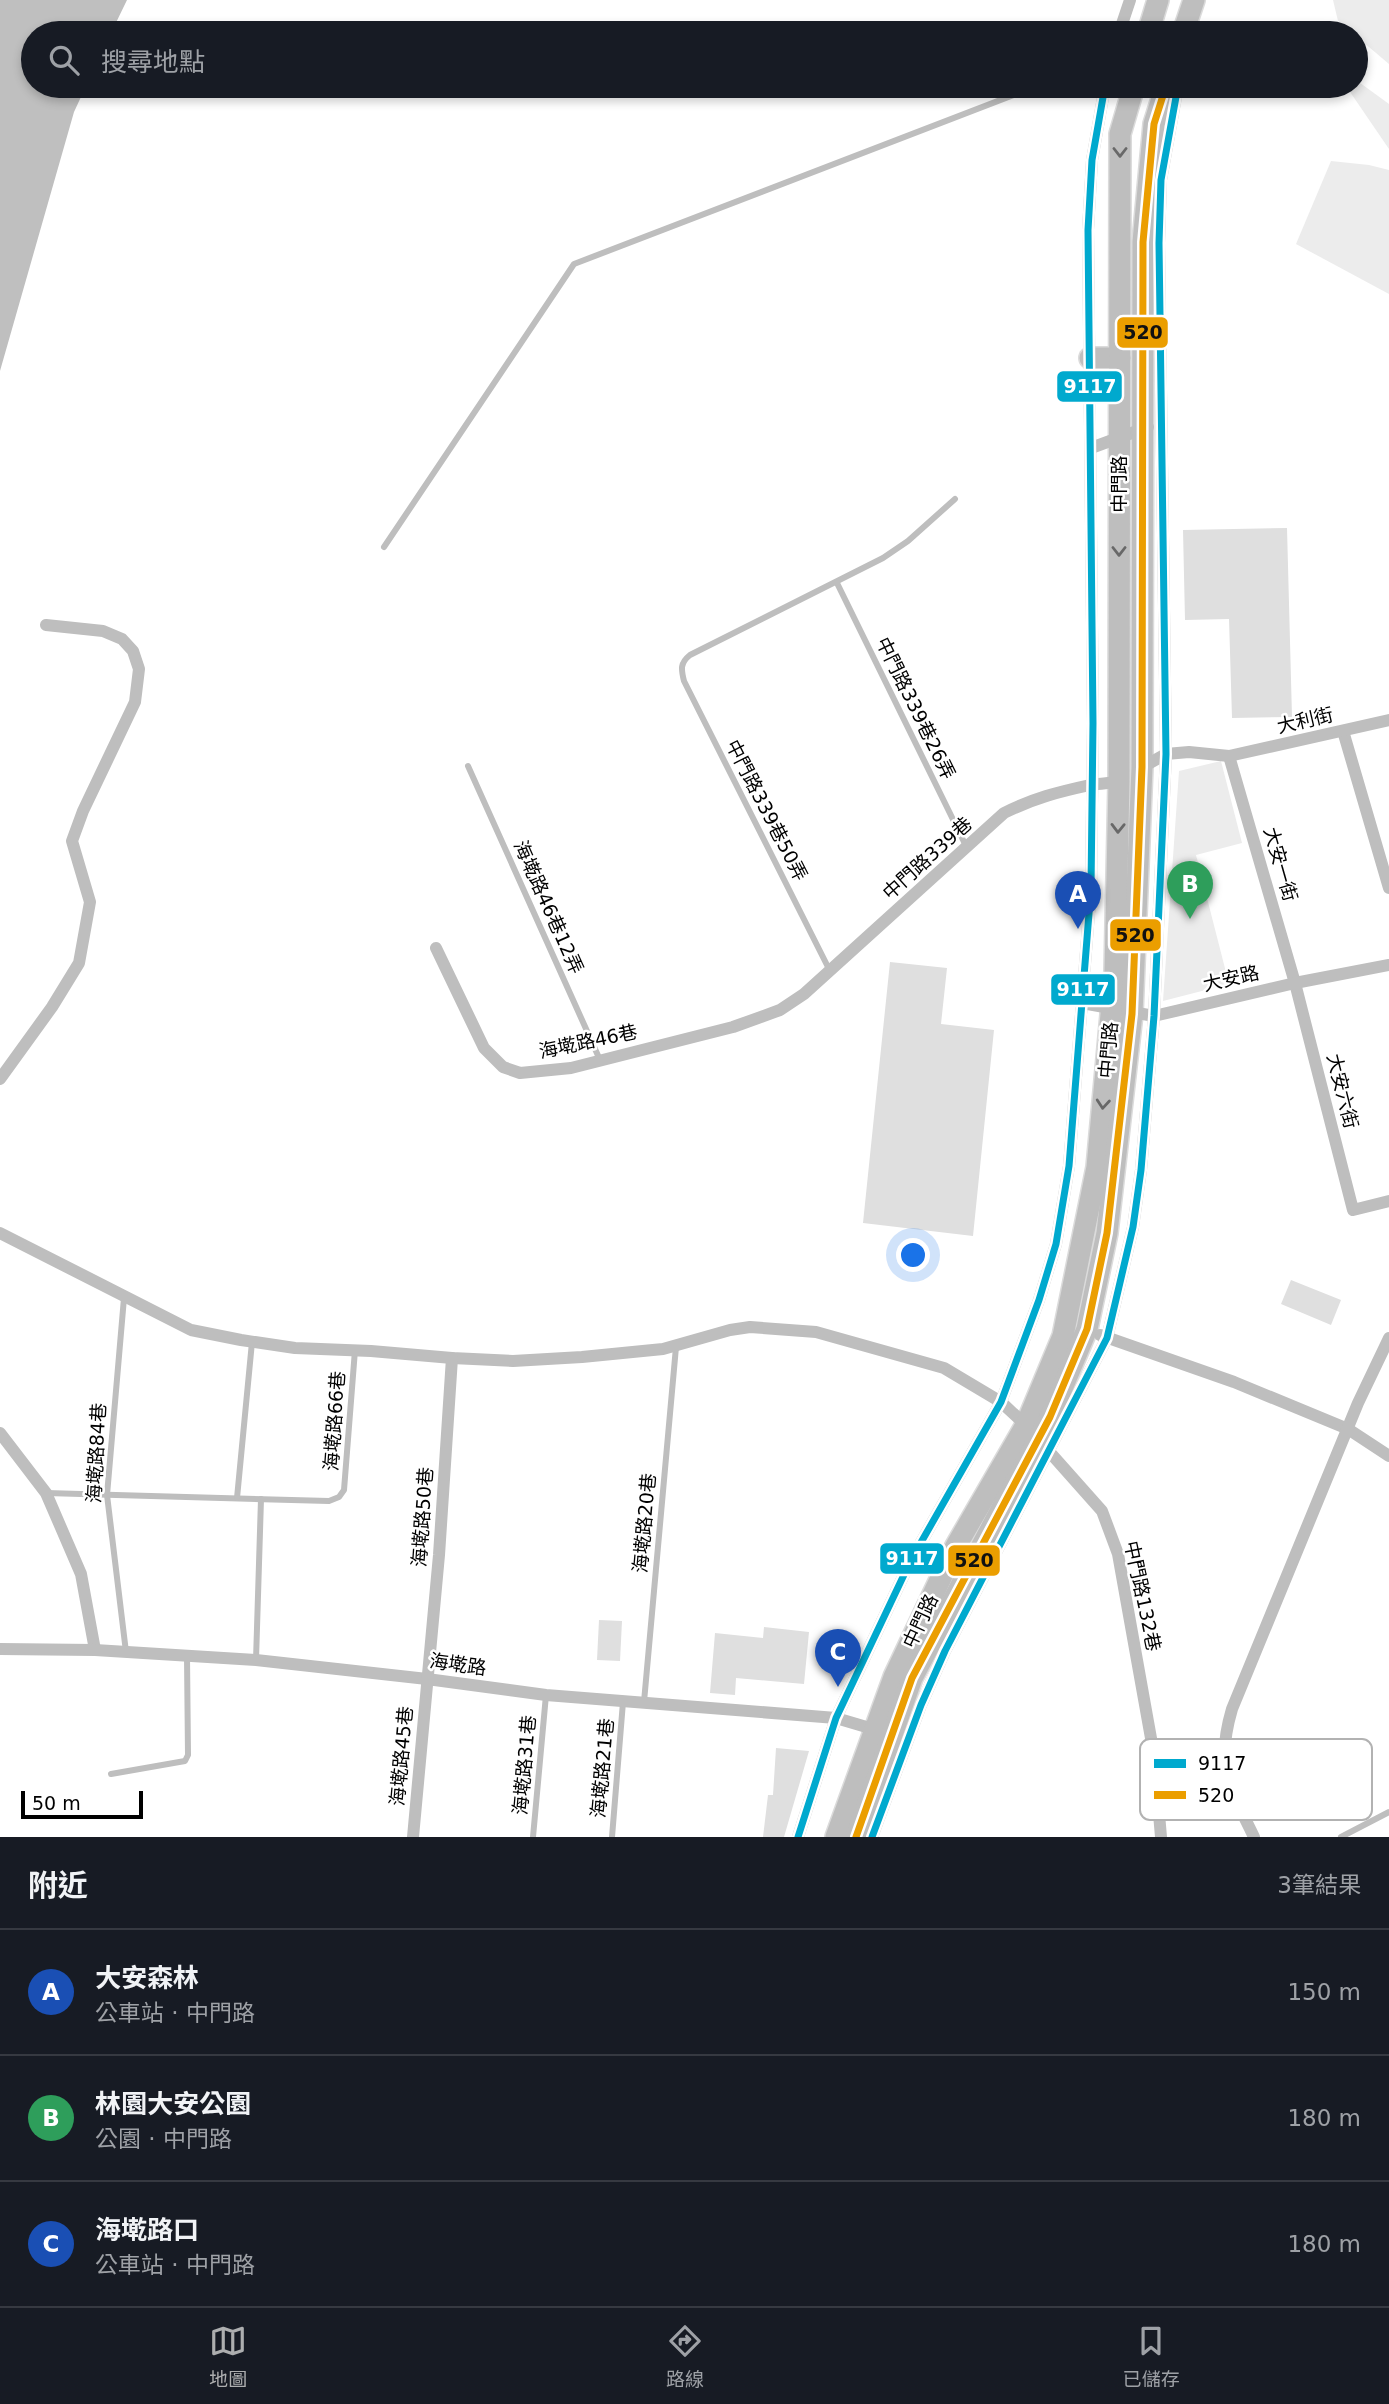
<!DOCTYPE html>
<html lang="zh-TW">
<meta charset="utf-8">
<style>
body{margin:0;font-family:"DejaVu Sans","Noto Sans TC",sans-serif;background:#242831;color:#f1f3f6}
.scale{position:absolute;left:21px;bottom:18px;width:122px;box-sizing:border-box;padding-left:7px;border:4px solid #000;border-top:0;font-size:19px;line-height:24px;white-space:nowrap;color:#000;-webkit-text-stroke:5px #fff;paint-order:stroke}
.you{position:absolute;left:914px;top:1256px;width:24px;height:24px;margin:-18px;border:5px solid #fff;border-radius:50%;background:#1a73e8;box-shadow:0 0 0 10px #1a73e833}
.badge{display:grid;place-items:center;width:46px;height:46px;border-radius:50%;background:#adaeaf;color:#fff;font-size:23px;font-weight:700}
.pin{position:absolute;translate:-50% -58px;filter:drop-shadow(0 2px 4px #0008)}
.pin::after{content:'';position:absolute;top:37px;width:24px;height:21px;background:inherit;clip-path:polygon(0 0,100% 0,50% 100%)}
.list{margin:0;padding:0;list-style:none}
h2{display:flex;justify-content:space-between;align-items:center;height:91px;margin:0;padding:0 28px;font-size:30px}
h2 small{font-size:23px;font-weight:400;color:#9ea1a6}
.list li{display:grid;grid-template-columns:46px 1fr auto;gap:21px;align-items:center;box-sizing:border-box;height:126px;padding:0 28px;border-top:2px solid #363941}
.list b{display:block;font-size:26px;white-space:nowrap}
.list p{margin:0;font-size:23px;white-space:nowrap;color:#9ea1a6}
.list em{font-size:23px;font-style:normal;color:#9ea1a6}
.icon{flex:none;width:38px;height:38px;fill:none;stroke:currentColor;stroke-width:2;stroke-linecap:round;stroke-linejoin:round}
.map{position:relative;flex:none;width:1389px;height:1837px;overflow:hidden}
.search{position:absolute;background:#171b24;box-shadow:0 4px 10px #0003;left:21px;right:21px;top:21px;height:77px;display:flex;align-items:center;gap:18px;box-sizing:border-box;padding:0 24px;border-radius:38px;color:#9ea1a6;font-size:26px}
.sheet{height:469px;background:#171b24}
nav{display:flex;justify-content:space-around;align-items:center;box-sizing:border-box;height:98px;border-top:2px solid #363941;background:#171b24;font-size:19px;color:#9ea1a6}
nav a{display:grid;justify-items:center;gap:4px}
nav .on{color:#adaeaf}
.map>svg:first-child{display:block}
.green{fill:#ececec}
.water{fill:#bfbfbf}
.building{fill:#dfdfdf}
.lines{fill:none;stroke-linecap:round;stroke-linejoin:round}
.primary-casing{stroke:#dbdbdb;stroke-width:24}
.lane{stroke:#bebebe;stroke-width:6}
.street{stroke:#bebebe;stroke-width:12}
.primary{stroke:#bebebe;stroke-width:21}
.bus-1-casing{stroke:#fff;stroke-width:12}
.bus-2-casing{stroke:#fff;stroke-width:12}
.bus-1{stroke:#00a9ce;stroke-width:7}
.bus-2{stroke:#eb9e00;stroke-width:7}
.oneway{stroke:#686868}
.labels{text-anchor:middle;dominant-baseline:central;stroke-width:5;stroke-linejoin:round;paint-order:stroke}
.street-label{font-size:19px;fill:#000;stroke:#fff}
.key{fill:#fff;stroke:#b2b2b2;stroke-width:2}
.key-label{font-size:19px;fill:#000}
.line-badge{stroke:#fff;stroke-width:2.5}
.badge-label{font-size:19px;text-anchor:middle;font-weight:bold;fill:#fff}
.pale-badge-label{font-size:19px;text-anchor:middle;font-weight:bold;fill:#111}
</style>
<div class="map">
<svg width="1389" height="1837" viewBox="0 0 1389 1837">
<rect width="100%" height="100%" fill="#fff"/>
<g class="green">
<polygon points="1333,0 1389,0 1389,64 1356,36 1356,33 1353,33 1338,21"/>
<polygon points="1356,80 1389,104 1389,149 1346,86 1356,86"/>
<polygon points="1331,161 1369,165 1389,170 1389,294 1296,244"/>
<polygon points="1221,761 1242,843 1196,855 1229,984 1163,1001 1179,771"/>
</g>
<polygon class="water" points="0,0 127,0 111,33 33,33 33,86 86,86 74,112 0,371"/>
<g class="building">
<polygon points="1287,528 1292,717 1232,718 1229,619 1185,620 1183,530"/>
<polygon points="890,962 947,968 941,1024 994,1030 973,1236 863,1223"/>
<polygon points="1291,1280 1341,1300 1331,1325 1281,1304"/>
<polygon points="599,1620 622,1621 620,1661 597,1660"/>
<polygon points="764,1627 809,1632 804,1684 736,1678 735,1695 710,1693 715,1633 763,1638"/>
<polygon points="776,1748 809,1751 784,1837 763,1837 768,1795 773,1795"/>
</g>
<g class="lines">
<g class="primary-casing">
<g id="primary">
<polyline points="1148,33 1158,0"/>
<polyline points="1183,33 1194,0"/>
<polyline points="1090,358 1120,358"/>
<polyline points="836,1837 894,1677 956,1546 1026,1425 1063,1336 1097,1167 1115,971 1119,781 1120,134 1134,86"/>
<polyline points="856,1837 912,1678 1050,1417 1087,1329 1107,1233 1132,1014 1142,767 1143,242 1154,124 1166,86"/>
</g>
</g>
<g class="lane">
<polyline points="384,547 574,264 1037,86"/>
<polyline points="837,583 966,846"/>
<polyline points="468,766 600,1060"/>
<path d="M830,971L684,681C681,669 680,663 690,655L883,558L908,541L955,499"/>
<polyline points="124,1298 107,1495 126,1652"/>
<polyline points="46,1493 329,1501 339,1497 344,1490 355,1350"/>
<polyline points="237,1498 252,1342"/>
<polyline points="256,1660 261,1499"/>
<polyline points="644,1702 676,1347"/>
<polyline points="111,1774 185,1761 188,1755 187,1657"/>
<polyline points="533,1837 546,1695"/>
<polyline points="612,1837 623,1702"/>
<polyline points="1341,1837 1389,1812"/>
</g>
<g class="street">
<polyline points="1119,33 1130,0"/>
<polyline points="1091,448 1148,427"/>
<polyline points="1343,731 1389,888"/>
<polyline points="1229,756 1295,983 1353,1210 1389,1201"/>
<polyline points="1139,769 1166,754 1189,752 1229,756 1389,720"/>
<path d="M436,948L484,1048L503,1067L520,1073L571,1068L733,1027L780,1010L804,994L1004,813C1034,798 1058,792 1090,785C1101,783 1114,784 1123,779"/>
<polyline points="1082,1003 1154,1016 1295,983 1389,965"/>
<polyline points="0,1079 52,1007 79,963 90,902 72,841 83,811 135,702 139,669 133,651 122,639 103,631 46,625"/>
<polyline points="0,1233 191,1330 241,1340 295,1348 371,1351 452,1358 513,1361 582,1357 663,1349 730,1330 750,1327 816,1332 944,1368 1001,1402 1030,1429"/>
<polyline points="1100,1335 1234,1382 1348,1429 1389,1456"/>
<polyline points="0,1433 46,1493 81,1574 95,1650"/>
<polyline points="1046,1448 1102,1511 1118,1554 1154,1755 1161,1837"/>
<polyline points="0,1649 95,1650 256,1660 427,1679 546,1695 836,1718 880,1731"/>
<polyline points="413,1837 439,1555 452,1358"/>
<polyline points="798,1837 836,1718 911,1560 1001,1402 1039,1300 1056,1244 1069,1166 1091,888 1093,723 1088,230 1092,160 1105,86"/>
<polyline points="872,1837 921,1705 945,1651 1107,1338 1133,1227 1141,1170 1154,1016 1166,754 1159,243 1161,180 1178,86"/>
<path d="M1254,1837C1229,1785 1215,1767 1232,1709L1358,1403L1389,1338"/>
</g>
<use href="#primary" class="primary"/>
<g class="bus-1-casing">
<g id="bus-1">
<polyline points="798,1837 836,1718 911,1560 1001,1402 1039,1300 1056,1244 1069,1166 1091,888 1093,723 1088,230 1092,160 1105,86"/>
<polyline points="872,1837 921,1705 945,1651 1107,1338 1133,1227 1141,1170 1154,1016 1166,754 1159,243 1161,180 1178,86"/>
</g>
</g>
<g class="bus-2-casing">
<polyline id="bus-2" points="856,1837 912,1678 1050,1417 1087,1329 1107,1233 1132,1014 1142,767 1143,242 1154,124 1166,86"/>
</g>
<use href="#bus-1" class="bus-1"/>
<use href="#bus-2" class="bus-2"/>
</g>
<defs><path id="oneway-chevron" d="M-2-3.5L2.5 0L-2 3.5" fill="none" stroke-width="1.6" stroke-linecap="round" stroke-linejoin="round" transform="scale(1.75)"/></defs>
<g class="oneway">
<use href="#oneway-chevron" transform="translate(1120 152) rotate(90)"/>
<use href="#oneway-chevron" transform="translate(1119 551) rotate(90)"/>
<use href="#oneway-chevron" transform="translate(1118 828) rotate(91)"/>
<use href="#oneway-chevron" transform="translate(1103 1104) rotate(95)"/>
</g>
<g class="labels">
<g class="street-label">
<text transform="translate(1119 484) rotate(-90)">中門路</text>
<text transform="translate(916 708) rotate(64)">中門路339巷26弄</text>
<text transform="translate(1305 720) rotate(-13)">大利街</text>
<text transform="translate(767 810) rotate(63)">中門路339巷50弄</text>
<text transform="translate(927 858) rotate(-42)">中門路339巷</text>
<text transform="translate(1281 864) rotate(74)">大安一街</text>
<text transform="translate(549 907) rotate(66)">海墘路46巷12弄</text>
<text transform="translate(1231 978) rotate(-13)">大安路</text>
<text transform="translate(588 1041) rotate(-12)">海墘路46巷</text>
<text transform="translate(1108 1050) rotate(-85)">中門路</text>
<text transform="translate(1343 1091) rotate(76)">大安六街</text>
<text transform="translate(334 1421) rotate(-86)">海墘路66巷</text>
<text transform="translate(96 1453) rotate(-87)">海墘路84巷</text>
<text transform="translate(422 1517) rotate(-86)">海墘路50巷</text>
<text transform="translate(644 1523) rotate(-85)">海墘路20巷</text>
<text transform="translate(1143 1596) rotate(78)">中門路132巷</text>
<text transform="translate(920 1621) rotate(-65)">中門路</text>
<text transform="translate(458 1664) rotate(8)">海墘路</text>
<text transform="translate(401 1756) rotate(-85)">海墘路45巷</text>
<text transform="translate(524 1765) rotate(-85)">海墘路31巷</text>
<text transform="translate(602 1768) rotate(-85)">海墘路21巷</text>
</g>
</g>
<rect x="1140" y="1739" width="232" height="81" rx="10" class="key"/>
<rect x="1154" y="1759" width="32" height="9" fill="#00a9ce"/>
<rect x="1154" y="1791" width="32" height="8" fill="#eb9e00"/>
<g class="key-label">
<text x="1198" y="1770">9117</text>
<text x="1198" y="1802">520</text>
</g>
<g class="line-badge">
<rect x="1116" y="316" width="53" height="33" rx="7" fill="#eb9e00"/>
<rect x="1056" y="370" width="67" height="33" rx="7" fill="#00a9ce"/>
<rect x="1109" y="918" width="53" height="34" rx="7" fill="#eb9e00"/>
<rect x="1050" y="973" width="66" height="33" rx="7" fill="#00a9ce"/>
<rect x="879" y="1542" width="66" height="33" rx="7" fill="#00a9ce"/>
<rect x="947" y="1544" width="54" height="33" rx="7" fill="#eb9e00"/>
</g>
<g class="badge-label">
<text x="1090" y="393">9117</text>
<text x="1083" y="996">9117</text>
<text x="912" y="1565">9117</text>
</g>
<g class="pale-badge-label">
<text x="1143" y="339">520</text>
<text x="1135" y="942">520</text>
<text x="974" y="1567">520</text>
</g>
</svg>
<div class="scale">50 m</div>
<div class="you"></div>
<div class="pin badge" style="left:1078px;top:929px;background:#1a4fb4">A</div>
<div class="pin badge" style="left:1190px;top:919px;background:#2e9e5b">B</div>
<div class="pin badge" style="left:838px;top:1687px;background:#1a4fb4">C</div>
<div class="search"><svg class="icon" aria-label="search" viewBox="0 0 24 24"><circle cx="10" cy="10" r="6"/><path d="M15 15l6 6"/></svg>搜尋地點</div>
</div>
<section class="sheet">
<h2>附近<small>3筆結果</small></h2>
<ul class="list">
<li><span class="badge" style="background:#1a4fb4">A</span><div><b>大安森林</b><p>公車站 · 中門路</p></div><em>150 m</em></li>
<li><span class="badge" style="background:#2e9e5b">B</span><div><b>林園大安公園</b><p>公園 · 中門路</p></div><em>180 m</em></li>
<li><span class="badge" style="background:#1a4fb4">C</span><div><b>海墘路口</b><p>公車站 · 中門路</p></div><em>180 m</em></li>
</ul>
</section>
<nav>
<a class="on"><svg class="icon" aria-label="map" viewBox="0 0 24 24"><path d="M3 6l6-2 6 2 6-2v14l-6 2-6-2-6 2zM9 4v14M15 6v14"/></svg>地圖</a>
<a><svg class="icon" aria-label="directions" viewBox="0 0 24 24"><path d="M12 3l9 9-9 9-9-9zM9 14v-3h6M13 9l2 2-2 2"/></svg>路線</a>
<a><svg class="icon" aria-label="saved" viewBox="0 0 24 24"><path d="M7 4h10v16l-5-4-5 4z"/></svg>已儲存</a>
</nav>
